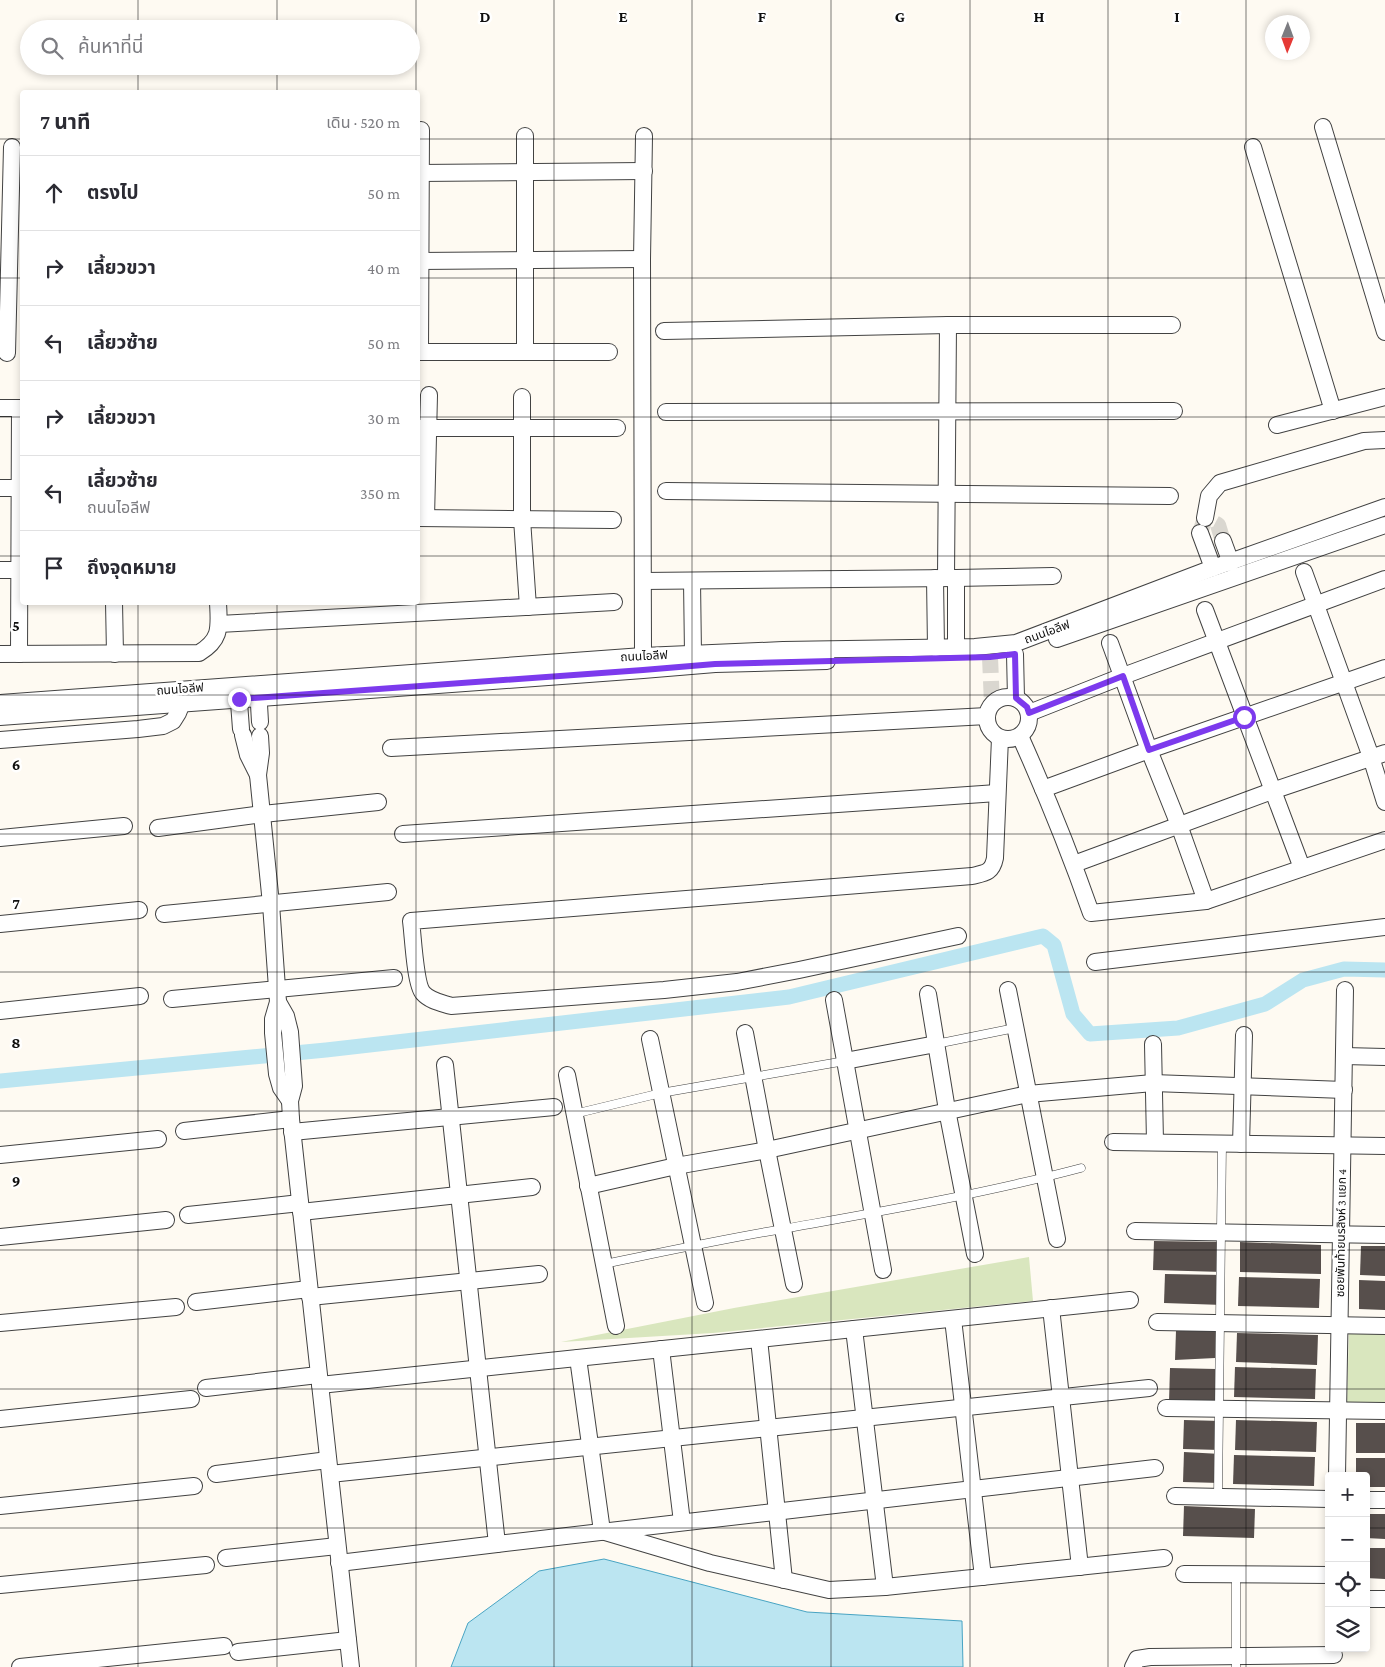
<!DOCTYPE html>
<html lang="th">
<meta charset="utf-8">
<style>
body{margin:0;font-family:"Crimson Pro","Noto Sans Thai",serif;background:#f2f2f3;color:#2b2b33}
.controls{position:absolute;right:15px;bottom:15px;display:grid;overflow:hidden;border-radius:5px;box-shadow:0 2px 8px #0003}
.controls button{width:45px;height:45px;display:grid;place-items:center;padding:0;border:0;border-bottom:1px solid #e1e1e2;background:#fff;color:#2b2b33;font:25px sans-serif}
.compass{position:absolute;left:1265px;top:15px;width:45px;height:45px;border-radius:50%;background:#fff;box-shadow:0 2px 8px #0003;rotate:181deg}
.stop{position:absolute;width:15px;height:15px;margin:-11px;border:4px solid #7c3aed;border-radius:50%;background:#fff}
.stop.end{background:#7c3aed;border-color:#fff;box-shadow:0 1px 5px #0008}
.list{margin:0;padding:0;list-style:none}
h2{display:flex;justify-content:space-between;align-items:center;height:65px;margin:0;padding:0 20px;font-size:21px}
h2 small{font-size:16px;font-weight:400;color:#7c7c81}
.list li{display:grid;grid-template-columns:32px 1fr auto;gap:15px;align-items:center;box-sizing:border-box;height:75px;padding:0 20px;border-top:1px solid #e1e1e2}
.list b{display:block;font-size:19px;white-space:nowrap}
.list p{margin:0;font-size:16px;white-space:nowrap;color:#7c7c81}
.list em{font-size:16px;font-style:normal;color:#7c7c81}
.icon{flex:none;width:28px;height:28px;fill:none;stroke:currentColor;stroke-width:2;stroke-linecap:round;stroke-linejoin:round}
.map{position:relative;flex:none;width:1385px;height:1667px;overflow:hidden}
.search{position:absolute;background:#fff;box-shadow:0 2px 8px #0003;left:20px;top:20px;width:400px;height:55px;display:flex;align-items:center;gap:12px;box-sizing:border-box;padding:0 18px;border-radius:28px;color:#7c7c81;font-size:19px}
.panel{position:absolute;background:#fff;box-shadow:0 2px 8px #0003;left:20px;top:90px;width:400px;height:515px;border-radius:5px}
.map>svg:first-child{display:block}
.green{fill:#d9e6be}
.water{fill:#bbe5f1;stroke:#48a4c3}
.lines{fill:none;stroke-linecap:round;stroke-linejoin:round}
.canal{stroke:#bbe5f1;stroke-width:15}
.building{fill:#574f4c}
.minor-tunnel{stroke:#dad7d0;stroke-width:16;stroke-dasharray:16 8;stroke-linecap:butt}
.service-casing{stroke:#424242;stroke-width:9}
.minor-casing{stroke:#424242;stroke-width:18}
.service{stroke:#fff;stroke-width:8}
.minor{stroke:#fff;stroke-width:16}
.route{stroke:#7c3aed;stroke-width:6}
.grid{fill:none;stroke:#0f0f0f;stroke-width:1;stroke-opacity:0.55}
.labels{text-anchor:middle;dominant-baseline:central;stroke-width:5;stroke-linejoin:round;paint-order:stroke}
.street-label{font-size:12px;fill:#0f0f0f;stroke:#fff}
.grid-label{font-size:16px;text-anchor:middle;font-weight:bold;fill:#0f0f0f;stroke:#fff;stroke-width:5;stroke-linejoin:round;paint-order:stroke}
</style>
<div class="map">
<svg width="1385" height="1667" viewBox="0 0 1385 1667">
<rect width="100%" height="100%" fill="#fefaf2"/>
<g class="green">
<polygon points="1029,1257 1033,1301 713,1333 561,1342 734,1308"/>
<polygon points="1349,1330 1385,1331 1385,1405 1347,1405"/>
</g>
<polygon class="water" points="604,1559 807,1612 962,1621 963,1667 451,1667 468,1623 539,1571"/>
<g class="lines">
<polyline class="canal" points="0,1081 326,1050 789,997 1043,936 1054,945 1073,1014 1090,1034 1178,1028 1265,1004 1303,980 1344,969 1385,970"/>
</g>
<g class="building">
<polygon points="1154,1241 1224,1242 1223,1272 1153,1270"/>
<polygon points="1240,1242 1321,1245 1321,1274 1240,1272"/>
<polygon points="1361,1246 1385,1246 1385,1276 1360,1275"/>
<polygon points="1165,1274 1224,1275 1223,1305 1164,1303"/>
<polygon points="1239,1277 1320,1279 1319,1308 1238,1306"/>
<polygon points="1359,1280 1385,1281 1385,1310 1359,1309"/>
<polygon points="1216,1330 1215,1358 1175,1360 1176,1331"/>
<polygon points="1237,1333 1318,1335 1317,1365 1236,1362"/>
<polygon points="1235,1367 1316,1369 1315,1399 1234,1397"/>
<polygon points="1170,1368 1216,1369 1215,1403 1169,1402"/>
<polygon points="1184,1420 1221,1421 1220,1450 1183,1449"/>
<polygon points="1236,1420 1317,1422 1316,1452 1235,1450"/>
<rect x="1356" y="1423" width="29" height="30"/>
<polygon points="1184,1452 1221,1454 1220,1483 1183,1482"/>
<polygon points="1234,1455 1315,1457 1314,1486 1233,1484"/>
<polygon points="1356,1458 1385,1458 1385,1487 1366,1487 1366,1476 1356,1476"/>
<polygon points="1184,1506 1255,1509 1254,1538 1183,1536"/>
<polygon points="1366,1514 1385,1514 1385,1539 1366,1538"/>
<polygon points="1366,1548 1385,1548 1385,1579 1366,1578"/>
</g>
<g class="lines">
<g class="minor-tunnel">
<polyline points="1201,530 1205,518 1218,525 1223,541"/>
<polyline points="990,657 992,704"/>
</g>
<g class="service-casing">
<g id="service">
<polyline points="936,1044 1015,1028"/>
<polyline points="574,1114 661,1093 845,1061"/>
<path d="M604,1264C663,1252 723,1239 783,1229C883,1211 983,1194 1081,1168"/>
<polyline points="1218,1497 1222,1143"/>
<polyline points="1236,1574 1236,1667"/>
</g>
</g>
<g class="minor-casing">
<g id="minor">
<polyline points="1323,127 1385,332"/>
<polyline points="525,136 525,352"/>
<polyline points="1253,147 1333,411"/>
<polyline points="418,173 644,171"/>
<polyline points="418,261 642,259"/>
<polyline points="664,331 948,325 1172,325"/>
<polyline points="418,352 609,352"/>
<polyline points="420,352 421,130"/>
<polyline points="7,353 12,147"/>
<polyline points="522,397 522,519 528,607"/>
<polyline points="0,408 22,408"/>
<polyline points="666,412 1174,411"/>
<polyline points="1277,425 1385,397"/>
<polyline points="418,428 617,428"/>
<polyline points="0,488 22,488"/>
<polyline points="666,491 1170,496"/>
<polyline points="418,518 613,520"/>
<polyline points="426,518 429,395"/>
<polyline points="1205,518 1209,496 1220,483 1364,441 1385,440"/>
<polyline points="1200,533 1213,568"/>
<polyline points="1223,541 1231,563"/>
<polyline points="0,570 22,570"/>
<polyline points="1304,572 1371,757 1385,802"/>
<polyline points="935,578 936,648"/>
<polyline points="946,578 948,325"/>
<polyline points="956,578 956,647"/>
<polyline points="643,581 956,578 1053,576"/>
<polyline points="692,581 693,654"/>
<polyline points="114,602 115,654"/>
<polyline points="1205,610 1302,868"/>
<polyline points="219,624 614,602"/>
<polyline points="1057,639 1385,525"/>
<polyline points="1110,643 1149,750 1179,825 1206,901"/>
<path d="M0,654L199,653C222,639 219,627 218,602"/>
<polyline points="19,654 20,408"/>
<polyline points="1015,654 1016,698"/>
<polyline points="643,656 642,259 644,136"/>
<polyline points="258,687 260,722"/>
<polyline points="238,689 241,729"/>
<circle cx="1008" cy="718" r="21"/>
<polyline points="0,703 643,656 783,650 975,647 1016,643 1213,568 1385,507"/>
<polyline points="1029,713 1123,676 1385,579"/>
<polyline points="0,717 643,670 715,664 827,661"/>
<polyline points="243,735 248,755 258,775"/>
<polyline points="260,736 261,753 258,775 271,904 278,1002 273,1019 273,1033 277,1074 281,1088 290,1101"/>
<path d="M1020,736C1046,794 1070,853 1091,913L1206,901L1385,840"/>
<polyline points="0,740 138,729 163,726 173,721 178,713 182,703"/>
<polyline points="391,748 987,716"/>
<polyline points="1043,789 1149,750 1385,668"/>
<polyline points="158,828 263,814 378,802"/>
<polyline points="403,834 997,793"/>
<polyline points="0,838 124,826"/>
<polyline points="1074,864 1272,791 1385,753"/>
<polyline points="164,914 388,892"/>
<polyline points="0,924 139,910"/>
<path d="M958,936L799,970L737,982L664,990L451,1006C442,1003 430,1001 423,993C415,984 413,935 411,921L972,876C985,873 992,873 995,858L1000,738"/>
<polyline points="1095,962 1385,927"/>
<polyline points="1008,990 1057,1239"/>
<polyline points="928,994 947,1110 975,1254"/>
<polyline points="172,999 394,978"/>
<polyline points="834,1000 883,1270"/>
<polyline points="278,1002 286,1016 290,1032 294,1086 290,1101 291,1119 351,1667"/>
<polyline points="0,1011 140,996"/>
<polyline points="745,1033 767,1150 794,1284"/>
<polyline points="650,1039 705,1303"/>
<polyline points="1153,1044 1155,1142"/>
<polyline points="1344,1056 1385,1057"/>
<polyline points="845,1061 936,1044"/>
<polyline points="445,1065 497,1544"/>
<polyline points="567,1075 616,1326"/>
<polyline points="184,1131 291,1119"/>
<polyline points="292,1132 554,1107"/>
<polyline points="1113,1142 1385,1146"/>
<polyline points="1241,1144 1244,1035"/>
<polyline points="0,1155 158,1139"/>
<polyline points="588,1186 676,1166 767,1150 1028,1094 1153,1083 1344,1090"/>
<polyline points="301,1212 532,1187"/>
<polyline points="188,1215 300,1203"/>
<polyline points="1135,1231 1385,1235"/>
<polyline points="0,1237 166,1220"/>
<polyline points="310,1297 539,1274"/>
<polyline points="196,1302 309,1289"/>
<polyline points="1051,1308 1080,1567"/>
<polyline points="953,1319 983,1577"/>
<polyline points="1157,1322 1385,1326"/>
<polyline points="0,1323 176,1307"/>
<polyline points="854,1329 885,1587"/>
<polyline points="759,1339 784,1580"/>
<polyline points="661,1349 682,1522"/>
<polyline points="578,1358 602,1531 710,1563 829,1590 885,1587 1164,1558"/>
<polyline points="320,1385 1130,1300"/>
<polyline points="206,1388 318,1375"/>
<polyline points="1166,1408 1385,1411"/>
<polyline points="0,1419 191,1399"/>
<polyline points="216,1474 328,1460"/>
<polyline points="330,1474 1149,1388"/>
<polyline points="1337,1476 1345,990"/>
<polyline points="1175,1496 1329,1499"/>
<polyline points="1366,1500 1385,1500"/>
<polyline points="0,1506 194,1486"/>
<polyline points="226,1558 337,1546"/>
<polyline points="339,1563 497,1544 1155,1468"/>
<polyline points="1184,1574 1329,1575"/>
<polyline points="0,1585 206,1565"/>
<polyline points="1366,1599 1385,1599"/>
<polyline points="238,1652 348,1640"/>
<polyline points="20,1667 224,1646"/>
<polyline points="1133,1667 1137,1659 1150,1657 1334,1655"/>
</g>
</g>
<use href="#service" class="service"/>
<use href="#minor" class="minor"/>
</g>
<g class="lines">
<polyline class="route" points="239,699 643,670 715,664 990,657 1015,654 1016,698 1027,707 1029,713 1123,676 1149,750 1244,717"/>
</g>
<path class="grid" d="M138,0V29M277,0V29M416,0V92M554,0V1667M692,0V1667M831,0V1667M970,0V1667M1108,0V1667M1246,0V1667M138,66V92M277,66V92M0,139H22M418,139H1385M0,278H22M418,278H1385M0,417H22M418,417H1385M0,556H22M418,556H1385M138,602V1667M277,602V1667M416,602V1667M0,695H1385M0,834H1385M0,972H1385M0,1111H1385M0,1250H1385M0,1389H1385M0,1528H1329M1366,1528H1385"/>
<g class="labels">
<g class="street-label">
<text transform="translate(1047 632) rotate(-20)">ถนนไอลีฟ</text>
<text transform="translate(644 656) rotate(-3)">ถนนไอลีฟ</text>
<text transform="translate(180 689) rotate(-4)">ถนนไอลีฟ</text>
<text transform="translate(1341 1233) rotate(-89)">ซอยพันท้ายนรสิงห์ 3 แยก 4</text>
</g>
</g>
<g class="grid-label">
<text x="485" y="22">D</text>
<text x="623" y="22">E</text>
<text x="762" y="22">F</text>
<text x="900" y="22">G</text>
<text x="1039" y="22">H</text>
<text x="1177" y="22">I</text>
<text x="16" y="631">5</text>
<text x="16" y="770">6</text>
<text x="16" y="909">7</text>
<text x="16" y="1048">8</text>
<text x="16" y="1186">9</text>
</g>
</svg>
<div class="controls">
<button>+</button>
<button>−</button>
<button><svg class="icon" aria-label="locate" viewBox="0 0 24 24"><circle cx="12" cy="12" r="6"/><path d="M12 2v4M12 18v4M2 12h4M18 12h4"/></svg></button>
<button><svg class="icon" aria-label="layers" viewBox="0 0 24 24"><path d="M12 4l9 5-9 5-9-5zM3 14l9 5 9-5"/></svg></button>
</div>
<svg class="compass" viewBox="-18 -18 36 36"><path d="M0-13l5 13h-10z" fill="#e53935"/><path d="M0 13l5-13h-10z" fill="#7c7c81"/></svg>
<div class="stop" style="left:1244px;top:717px"></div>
<div class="stop end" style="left:239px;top:699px"></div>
<div class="search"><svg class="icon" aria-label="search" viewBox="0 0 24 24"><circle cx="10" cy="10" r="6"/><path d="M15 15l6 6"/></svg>ค้นหาที่นี่</div>
<section class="panel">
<h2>7 นาที<small>เดิน · 520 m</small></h2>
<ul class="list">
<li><svg class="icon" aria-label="ahead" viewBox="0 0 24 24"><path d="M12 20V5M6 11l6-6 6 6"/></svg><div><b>ตรงไป</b></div><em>50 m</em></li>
<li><svg class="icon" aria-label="right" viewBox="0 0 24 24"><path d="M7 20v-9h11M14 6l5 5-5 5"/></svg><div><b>เลี้ยวขวา</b></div><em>40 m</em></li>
<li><svg class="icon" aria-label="left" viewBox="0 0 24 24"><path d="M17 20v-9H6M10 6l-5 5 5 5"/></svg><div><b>เลี้ยวซ้าย</b></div><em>50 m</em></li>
<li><svg class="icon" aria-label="right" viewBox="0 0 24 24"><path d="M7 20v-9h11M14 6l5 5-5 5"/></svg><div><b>เลี้ยวขวา</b></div><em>30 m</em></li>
<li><svg class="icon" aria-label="left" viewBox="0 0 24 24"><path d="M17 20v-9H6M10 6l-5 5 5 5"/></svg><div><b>เลี้ยวซ้าย</b><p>ถนนไอลีฟ</p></div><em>350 m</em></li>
<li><svg class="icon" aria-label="arrive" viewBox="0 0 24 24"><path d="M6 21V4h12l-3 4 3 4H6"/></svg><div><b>ถึงจุดหมาย</b></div></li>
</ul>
</section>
</div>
